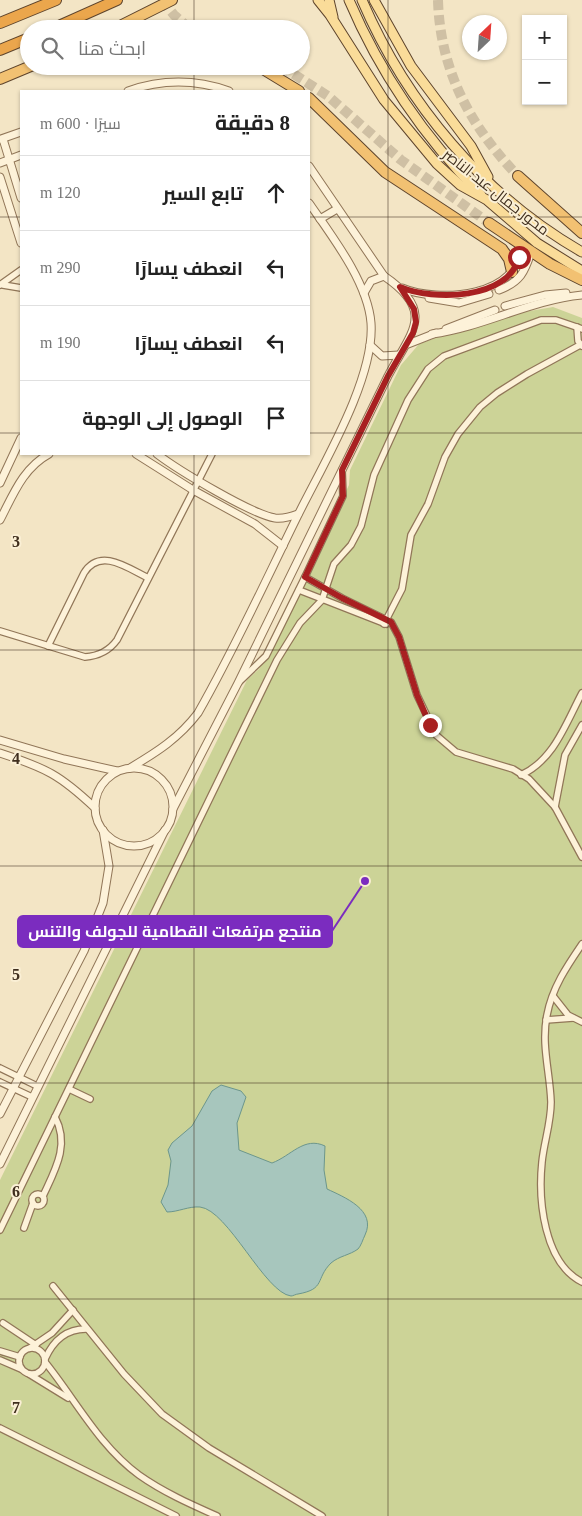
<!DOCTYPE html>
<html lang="ar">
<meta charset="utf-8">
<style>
body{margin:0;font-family:"Times New Roman",Cairo,serif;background:#f6f6f6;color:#222;direction:rtl}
.controls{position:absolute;right:15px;top:15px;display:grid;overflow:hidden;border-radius:0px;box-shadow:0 1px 4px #0004}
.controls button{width:45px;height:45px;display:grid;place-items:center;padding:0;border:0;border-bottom:1px solid #e0e0e0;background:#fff;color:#222;font:25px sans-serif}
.compass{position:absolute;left:462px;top:15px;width:45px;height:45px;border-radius:50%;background:#fff;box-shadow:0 1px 4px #0004;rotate:25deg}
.stop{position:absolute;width:15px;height:15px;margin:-11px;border:4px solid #a82021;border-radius:50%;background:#fff}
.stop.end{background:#a82021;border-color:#fff;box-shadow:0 1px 5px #0008}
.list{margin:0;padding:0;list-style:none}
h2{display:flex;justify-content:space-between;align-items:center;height:65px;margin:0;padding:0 20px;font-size:21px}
h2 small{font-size:16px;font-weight:400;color:#767676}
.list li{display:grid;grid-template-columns:32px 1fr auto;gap:15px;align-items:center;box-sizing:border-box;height:75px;padding:0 20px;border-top:1px solid #e0e0e0}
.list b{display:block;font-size:19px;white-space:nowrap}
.list em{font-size:16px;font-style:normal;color:#767676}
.icon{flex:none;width:28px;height:28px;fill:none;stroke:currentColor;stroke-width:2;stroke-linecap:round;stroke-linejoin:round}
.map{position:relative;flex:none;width:582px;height:1516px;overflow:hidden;direction:ltr}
.search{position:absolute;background:#fff;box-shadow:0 1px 4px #0004;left:20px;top:20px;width:290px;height:55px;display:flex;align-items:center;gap:12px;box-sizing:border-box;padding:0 18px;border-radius:28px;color:#767676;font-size:19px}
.panel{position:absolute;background:#fff;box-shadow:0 1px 4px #0004;left:20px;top:90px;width:290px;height:365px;border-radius:0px;direction:rtl}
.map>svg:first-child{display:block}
.green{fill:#ccd397}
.water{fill:#a7c6bd;stroke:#6c968c}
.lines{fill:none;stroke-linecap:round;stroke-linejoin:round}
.trunk-tunnel{stroke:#cfc0a4;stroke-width:10;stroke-dasharray:10 5;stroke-linecap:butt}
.minor-casing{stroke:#917658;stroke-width:8}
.tertiary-casing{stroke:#917658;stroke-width:9}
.primary-casing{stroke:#5e442c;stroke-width:11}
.trunk-casing{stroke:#5e442c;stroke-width:12}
.motorway-casing{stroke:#5e442c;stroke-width:12}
.minor{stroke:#fdf2d9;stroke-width:5.5}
.tertiary{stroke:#fdf2d9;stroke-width:7}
.primary{stroke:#fadc99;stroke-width:9}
.trunk{stroke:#f2c172;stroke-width:10}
.motorway{stroke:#eba64c;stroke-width:10}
.route{stroke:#a82021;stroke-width:6}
.grid{fill:none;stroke:#3f2e1e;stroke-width:1;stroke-opacity:0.55}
.labels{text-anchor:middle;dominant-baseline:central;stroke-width:4;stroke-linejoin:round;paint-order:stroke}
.street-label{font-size:15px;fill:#3f2e1e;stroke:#faefd5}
.grid-label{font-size:16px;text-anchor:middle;font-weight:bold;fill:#3f2e1e;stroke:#faefd5;stroke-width:4;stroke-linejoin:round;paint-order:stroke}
.leader{fill:none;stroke:#7b2cbf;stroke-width:2}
.callout-dot{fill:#7b2cbf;stroke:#faefd5;stroke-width:2}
.callout{fill:#7b2cbf;stroke:#7b2cbf;stroke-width:2}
.callout-label{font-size:16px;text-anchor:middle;font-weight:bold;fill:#fff}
</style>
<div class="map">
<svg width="582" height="1516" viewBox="0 0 582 1516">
<rect width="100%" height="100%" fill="#f3e5c5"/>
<polygon class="green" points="553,307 582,318 582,1516 0,1516 0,1180 247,680 259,669 349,485 350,470 401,365 419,344 494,317"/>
<path class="water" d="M221,1085L241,1091L246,1097L237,1123L239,1150L272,1163C291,1156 304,1136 325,1146L324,1170L327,1189C344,1197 377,1210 365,1235C363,1239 361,1246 358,1249C350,1255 339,1256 331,1263C315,1279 326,1289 298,1294C296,1294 293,1296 291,1296C265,1293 228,1210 200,1207C189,1206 178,1212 167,1212L161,1202L168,1185L171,1161L168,1150L172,1143L192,1126L212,1091Z"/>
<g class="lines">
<g class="trunk-tunnel">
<polyline points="162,0 174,15 190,29"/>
<path d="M438,0C440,70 470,126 518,176"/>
<polyline points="281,66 328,96 401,160 489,223"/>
</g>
<g class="minor-casing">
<g id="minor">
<polyline points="0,285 21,270"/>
<polyline points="3,285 21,288"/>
<polyline points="577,327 578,341 582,346"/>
<polyline points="305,577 342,598 391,622 399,637 417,695 436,735 456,752 513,769 529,779 555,807 582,857"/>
<polyline points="299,590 386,624"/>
<polyline points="384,624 402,589 411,535 428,504 445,457 458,434 480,407 497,393 527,374 580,345"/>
<path d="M0,631L85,657C99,656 109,651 117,640L212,454"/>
<path d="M48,646L84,573C100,547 128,568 148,578"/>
<polyline points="239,682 266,656 305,577 343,496 342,470"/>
<path d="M521,775C554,760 566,723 582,693"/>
<polyline points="555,807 565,755 582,725"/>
<path d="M582,944C567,966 552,988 547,1015C541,1045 550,1072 551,1102C551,1123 544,1142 542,1162C538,1200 544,1263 582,1282"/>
<polyline points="553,996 568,1015 582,1022"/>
<polyline points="546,1020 573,1018"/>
<polyline points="0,1068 37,1086"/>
<polyline points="0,1082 32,1097"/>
<polyline points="69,1089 90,1099"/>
<circle cx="38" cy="1200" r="6"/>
<path d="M43,1196C55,1170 70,1145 55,1117"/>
<polyline points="24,1228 33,1203"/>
<polyline points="0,1230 277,660 300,623 322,600 334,564 351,545 361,526 374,475 408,400 428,369 444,356 541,320 556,320 582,329"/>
<polyline points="53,1286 124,1374 162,1414 209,1448 322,1516"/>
<polyline points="3,1323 36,1345"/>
<polyline points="30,1348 52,1333 73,1310"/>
<circle cx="32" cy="1361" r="13"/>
<polyline points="0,1351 20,1357"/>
<path d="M45,1359C53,1341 66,1329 86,1329"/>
<polyline points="0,1360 21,1369"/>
<path d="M45,1362C75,1399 99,1446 139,1475C163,1492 190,1504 217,1516"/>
<polyline points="29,1374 68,1398"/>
<polyline points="0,1428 176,1516"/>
</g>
</g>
<g class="tertiary-casing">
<g id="tertiary">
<path d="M128,91C162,79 195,79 229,91"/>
<polyline points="1,139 21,132"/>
<polyline points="3,139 21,198"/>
<polyline points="0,163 21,155"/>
<polyline points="0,177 21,243"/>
<polyline points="320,219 337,209"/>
<path d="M402,288C437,303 524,298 519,244"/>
<path d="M499,290C520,282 525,272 531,252"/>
<polyline points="364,293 371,281 384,276"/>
<polyline points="429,298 459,303 489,294"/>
<polyline points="505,306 545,295 566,293"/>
<polyline points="446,329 495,310"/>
<path d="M432,334C484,327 530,300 582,295"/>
<polyline points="408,344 436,333"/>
<polyline points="370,345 382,356 399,355"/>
<polyline points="136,454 193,490 255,524 283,546"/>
<path d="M157,454C178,470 251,514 275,518C283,519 290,517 298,514"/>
<polyline points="0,483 21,438"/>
<path d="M0,520C13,495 23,468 49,454"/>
<polyline points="0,740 64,759 117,771"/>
<path d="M0,753C46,768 60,775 95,808"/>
<path d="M130,768C157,752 179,738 198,713C234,650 265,582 297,517C322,466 375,379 371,323C368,283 332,236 309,203"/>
<circle cx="134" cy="807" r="39"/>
<path d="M173,809L238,683L388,376C411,332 437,312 384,276L309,166"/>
<polyline points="0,1114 84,951 103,903 109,866 103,830"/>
<polyline points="0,1164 165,830"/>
</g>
</g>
<g class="primary-casing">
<g id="primary">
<polyline points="318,0 330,15 384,100 437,164 460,185 487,200 537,243 582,271"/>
<polyline points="329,0 333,17"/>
<path d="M349,0C380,73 426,139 481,195"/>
<path d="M362,0C406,103 484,196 582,252"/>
<polyline points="374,0 411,66 471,146 488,177"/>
</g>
</g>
<g class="trunk-casing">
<g id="trunk">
<polyline points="114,29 172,0"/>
<polyline points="120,29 139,29"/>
<polyline points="258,66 299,91"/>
<polyline points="0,79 31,66"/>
<polyline points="309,98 385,172 502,249 509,259 512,272"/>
<polyline points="518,176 582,233"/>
<polyline points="489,223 550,264 582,280"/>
</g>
</g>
<g class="motorway-casing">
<g id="motorway">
<polyline points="0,23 56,0"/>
<polyline points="52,29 117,0"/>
<polyline points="0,50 29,38"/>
</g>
</g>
<use href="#minor" class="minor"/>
<use href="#tertiary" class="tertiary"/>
<use href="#primary" class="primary"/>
<use href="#trunk" class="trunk"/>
<use href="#motorway" class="motorway"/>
</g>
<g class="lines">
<path class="route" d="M430,725L417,695L399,637L391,622L342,598L305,577L343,496L342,470L388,376L413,333L416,322L414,309L400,287C433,301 509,300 519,257"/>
</g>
<path class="grid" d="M194,0V29M388,0V1516M194,66V91M0,217H21M309,217H582M0,433H21M309,433H582M194,454V1516M0,650H582M0,866H582M0,1083H582M0,1299H582"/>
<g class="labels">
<g class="street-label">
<text transform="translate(496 192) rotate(38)">محور جمال عبد الناصر</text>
</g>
</g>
<g class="grid-label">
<text x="16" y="547">3</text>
<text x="16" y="764">4</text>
<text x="16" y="980">5</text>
<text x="16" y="1197">6</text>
<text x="16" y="1413">7</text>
</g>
<path class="leader" d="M365 881L332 931"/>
<circle class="callout-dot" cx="365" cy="881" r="5"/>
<rect class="callout" x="18" y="916" width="314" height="31" rx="5"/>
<g class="callout-label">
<text x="175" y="937">منتجع مرتفعات القطامية للجولف والتنس</text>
</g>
</svg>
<div class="controls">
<button>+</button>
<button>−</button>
</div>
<svg class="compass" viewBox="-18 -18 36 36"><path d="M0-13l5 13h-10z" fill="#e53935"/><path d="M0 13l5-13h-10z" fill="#767676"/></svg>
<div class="stop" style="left:519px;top:257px"></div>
<div class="stop end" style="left:430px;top:725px"></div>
<div class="search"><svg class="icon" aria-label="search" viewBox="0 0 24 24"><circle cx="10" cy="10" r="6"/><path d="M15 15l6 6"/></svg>ابحث هنا</div>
<section class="panel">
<h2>8 دقيقة<small>سيرًا · 600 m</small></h2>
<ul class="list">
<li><svg class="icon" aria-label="ahead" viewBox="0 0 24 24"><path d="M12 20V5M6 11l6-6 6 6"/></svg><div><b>تابع السير</b></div><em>120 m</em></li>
<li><svg class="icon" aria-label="left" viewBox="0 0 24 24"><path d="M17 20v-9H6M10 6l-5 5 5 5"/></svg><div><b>انعطف يسارًا</b></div><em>290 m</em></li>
<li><svg class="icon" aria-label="left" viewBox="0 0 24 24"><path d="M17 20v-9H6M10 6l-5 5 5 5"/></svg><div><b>انعطف يسارًا</b></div><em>190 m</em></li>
<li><svg class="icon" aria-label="arrive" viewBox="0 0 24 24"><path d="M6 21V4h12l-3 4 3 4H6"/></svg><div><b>الوصول إلى الوجهة</b></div></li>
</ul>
</section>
</div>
